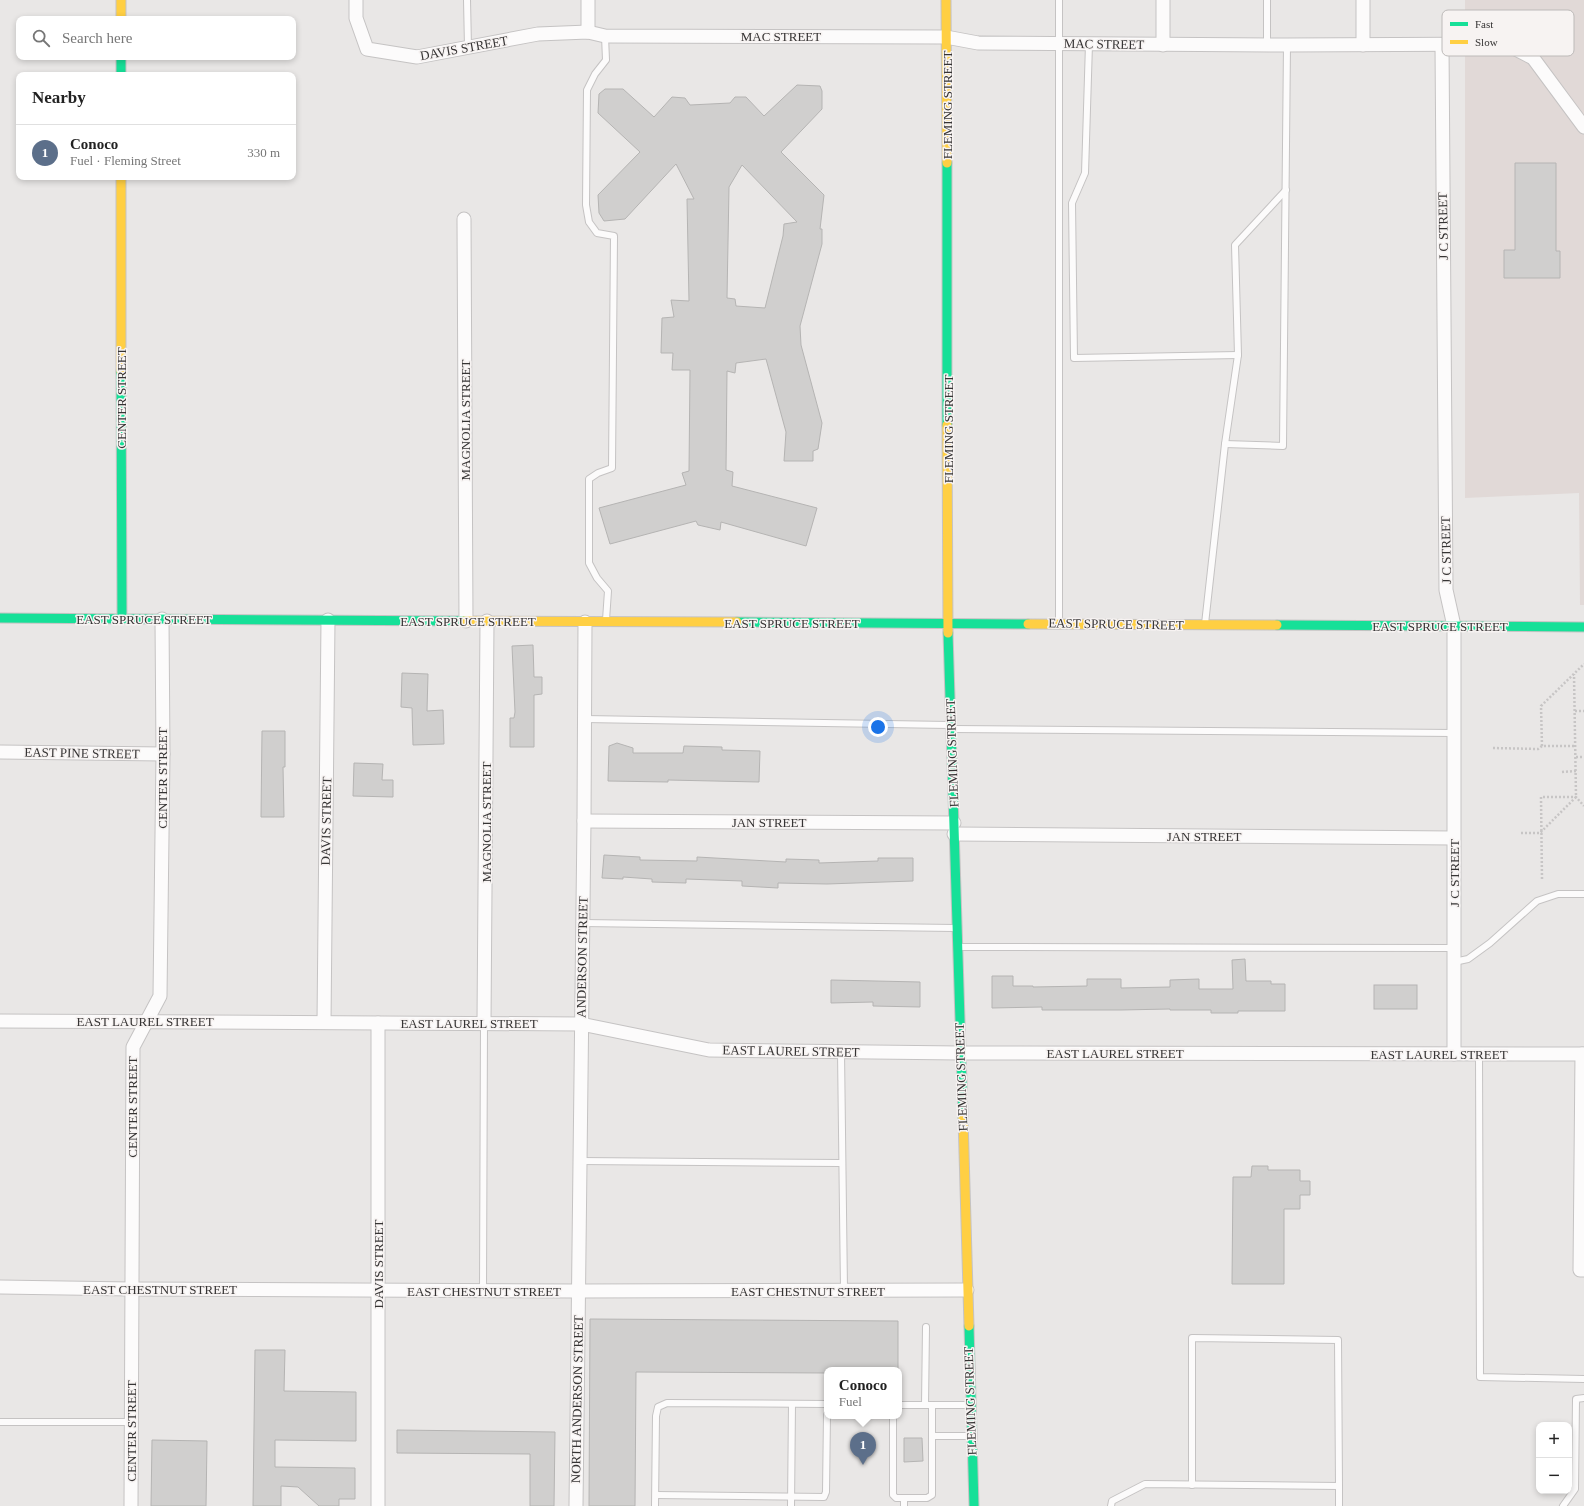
<!DOCTYPE html>
<meta charset="utf-8">
<style>
body{margin:0;font-family:Georgia,serif;background:#f6f6f6;color:#222}
.controls{position:absolute;right:12px;bottom:12px;display:grid;overflow:hidden;border-radius:8px;box-shadow:0 2px 6px #0003}
.controls button{width:36px;height:36px;display:grid;place-items:center;padding:0;border:0;border-bottom:1px solid #e0e0e0;background:#fff;color:#222;font:20px sans-serif}
.you{position:absolute;left:878px;top:727px;width:14px;height:14px;margin:-10px;border:3px solid #fff;border-radius:50%;background:#1a73e8;box-shadow:0 0 0 6px #1a73e833}
.badge{display:grid;place-items:center;width:26px;height:26px;border-radius:50%;background:#0f766e;color:#fff;font-size:13px;font-weight:700}
.pin{position:absolute;translate:-50% -33px;filter:drop-shadow(0 1px 2px #0008)}
.pin::after{content:'';position:absolute;top:21px;width:14px;height:12px;background:inherit;clip-path:polygon(0 0,100% 0,50% 100%)}
.popup{position:absolute;left:824px;top:1367px;width:78px;height:52px;box-sizing:border-box;display:grid;place-content:center;border-radius:8px;background:#fff;filter:drop-shadow(0 1px 3px #0005);font-size:13px;white-space:nowrap;color:#767676}
.popup b{font-size:15px;color:#222}
.popup::after{content:'';position:absolute;left:50%;top:100%;margin-left:-8px;border:8px solid transparent;border-top-color:#fff}
.list{margin:0;padding:0;list-style:none}
h2{display:flex;justify-content:space-between;align-items:center;height:52px;margin:0;padding:0 16px;font-size:17px}
h2 small{font-size:13px;font-weight:400;color:#767676}
.list li{display:grid;grid-template-columns:26px 1fr auto;gap:12px;align-items:center;box-sizing:border-box;height:56px;padding:0 16px;border-top:1px solid #e0e0e0}
.list b{display:block;font-size:15px;white-space:nowrap}
.list p{margin:0;font-size:13px;white-space:nowrap;color:#767676}
.list em{font-size:13px;font-style:normal;color:#767676}
.icon{flex:none;width:22px;height:22px;fill:none;stroke:currentColor;stroke-width:2;stroke-linecap:round;stroke-linejoin:round}
.map{position:relative;flex:none;width:1584px;height:1506px;overflow:hidden}
.search{position:absolute;background:#fff;box-shadow:0 2px 6px #0003;left:16px;top:16px;width:280px;height:44px;display:flex;align-items:center;gap:10px;box-sizing:border-box;padding:0 14px;border-radius:8px;color:#767676;font-size:15px}
.panel{position:absolute;background:#fff;box-shadow:0 2px 6px #0003;left:16px;top:72px;width:280px;height:108px;border-radius:8px}
.map>svg:first-child{display:block}
.built{fill:#e1d9d7}
.building{fill:#d0cfce;stroke:#b5b4b3;fill-rule:evenodd}
.lines{fill:none;stroke-linecap:round;stroke-linejoin:round}
.lane-casing{stroke:#c5c3c3;stroke-width:8}
.street-casing{stroke:#c5c3c3;stroke-width:15}
.fast-casing{stroke:#c5c3c3;stroke-width:11}
.slow-casing{stroke:#c5c3c3;stroke-width:11}
.path{stroke:#c7c5c5;stroke-width:2.5;stroke-dasharray:2 2;stroke-linecap:butt}
.lane{stroke:#fcfbfb;stroke-width:6}
.street{stroke:#fcfbfb;stroke-width:13}
.fast{stroke:#16e098;stroke-width:9}
.slow{stroke:#ffcf43;stroke-width:9}
.labels{text-anchor:middle;dominant-baseline:central;stroke-width:3;stroke-linejoin:round;paint-order:stroke}
.street-label{font-size:13px;fill:#363434;stroke:#f7f3f2}
.key{fill:#f7f3f2;stroke:#bdbab9;stroke-width:1}
.key-label{font-size:11px;fill:#363434}
</style>
<div class="map">
<svg width="1584" height="1506" viewBox="0 0 1584 1506">
<rect width="100%" height="100%" fill="#e9e7e6"/>
<polygon class="built" points="1465,0 1584,0 1584,605 1580,605 1579,493 1465,498"/>
<g class="building">
<path d="M797,85L820,86L822,91V109L781,152L824,195L820,229H822V244L800,326L801,345L822,423L818,449L813,451V461H784L786,432L766,359L736,363L735,373L727,371L726,470L733,472L732,486L817,508L806,546L721,522L720,530L698,525L696,521L610,544L599,508L686,485L682,473L689,471L690,370H672L673,353H661L662,318L674,317L671,300L689,301L687,199H694L676,164L625,219L604,221L599,213L598,195L640,152L598,113L599,94L605,89H623L654,117L672,97L685,98L690,105L730,103L735,97H746L764,116ZM742,165L797,222L784,224L783,236L765,308L736,306L735,299L727,298L729,187Z"/>
<polygon points="1515,163 1556,163 1556,251 1560,251 1560,278 1504,278 1504,250 1515,250"/>
<polygon points="533,645 534,677 542,677 542,694 534,695 534,747 510,747 510,718 514,718 515,712 512,646"/>
<polygon points="402,673 428,674 427,711 443,710 444,744 413,745 412,708 401,707"/>
<polygon points="262,731 285,731 285,767 283,767 284,817 261,817"/>
<polygon points="617,743 633,748 633,753 683,753 684,746 722,747 722,750 760,751 759,782 668,780 668,782 608,781 609,746"/>
<polygon points="354,763 383,764 382,780 393,780 393,797 353,796"/>
<polygon points="604,855 640,857 640,860 697,861 697,857 786,862 786,859 819,860 819,863 878,861 878,858 913,858 913,881 827,884 778,883 778,888 742,886 742,881 686,879 686,883 652,882 652,879 623,877 623,879 602,878"/>
<polygon points="1245,959 1246,981 1271,981 1271,984 1285,984 1285,1011 1238,1011 1238,1013 1211,1013 1211,1010 1170,1010 1170,1009 1121,1010 1042,1010 1042,1007 992,1008 992,976 1013,976 1013,986 1033,986 1033,987 1087,986 1087,979 1121,979 1121,988 1170,987 1170,980 1199,979 1199,989 1233,989 1232,960"/>
<polygon points="831,980 920,982 920,1007 873,1006 873,1002 831,1003"/>
<rect x="1374" y="985" width="43" height="24"/>
<polygon points="1252,1166 1268,1166 1268,1170 1300,1170 1300,1181 1310,1181 1310,1195 1300,1195 1300,1209 1284,1209 1284,1284 1232,1284 1233,1177 1251,1177"/>
<polygon points="590,1319 898,1321 898,1370 827,1370 827,1373 636,1372 635,1506 589,1506"/>
<polygon points="255,1350 285,1350 284,1391 356,1392 356,1441 275,1440 275,1467 355,1468 355,1499 339,1499 339,1506 319,1506 298,1487 281,1486 281,1506 253,1506"/>
<polygon points="397,1430 555,1432 554,1506 530,1506 530,1454 397,1453"/>
<polygon points="904,1438 922,1438 923,1461 904,1462"/>
<polygon points="152,1440 207,1441 206,1506 151,1506"/>
</g>
<g class="lines">
<g class="lane-casing">
<g id="lane">
<polyline points="467,0 468,47"/>
<polyline points="605,36 606,60 595,74 587,90 586,205 589,222 597,233 614,236 612,468 598,473 589,479 589,563 597,578 608,591 606,620"/>
<polyline points="1089,44 1085,173 1072,203 1074,358 1238,355"/>
<polyline points="1267,45 1267,0"/>
<polyline points="1225,444 1283,446 1287,45"/>
<polyline points="1059,622 1059,0"/>
<polyline points="1205,624 1225,444 1238,355 1235,245 1286,190"/>
<polyline points="585,719 949,725"/>
<polyline points="953,729 1454,733"/>
<polyline points="583,923 955,928"/>
<polyline points="959,947 1454,948"/>
<polyline points="1454,962 1468,959 1490,943 1537,901 1558,894 1584,894"/>
<polyline points="841,1052 844,1290"/>
<polyline points="1479,1054 1480,1377 1584,1379"/>
<polyline points="580,1161 841,1163"/>
<polyline points="483,1291 484,1023"/>
<polyline points="899,1405 969,1405"/>
<polyline points="925,1405 926,1327"/>
<polyline points="893,1416 893,1495 896,1498 904,1498"/>
<polyline points="0,1422 131,1422"/>
<polyline points="932,1436 970,1436"/>
<polyline points="1192,1485 1192,1338 1338,1340 1339,1486"/>
<polyline points="656,1495 824,1497 826,1492 827,1415"/>
<polyline points="655,1506 656,1416 658,1407 667,1403 827,1404"/>
<polyline points="791,1506 792,1404"/>
<polyline points="904,1506 904,1498 927,1498 932,1495 932,1405"/>
<polyline points="1111,1506 1112,1501 1145,1484 1339,1486 1339,1506"/>
<polyline points="1563,1506 1575,1489 1576,1399 1584,1398"/>
</g>
</g>
<g class="street-casing">
<g id="street">
<polyline points="356,0 356,18 367,49 417,57 538,34 588,32 605,36 946,37 978,43 1287,45 1506,44 1533,58 1584,127"/>
<polyline points="588,0 588,32"/>
<polyline points="1163,0 1163,45"/>
<polyline points="1363,45 1363,0"/>
<polyline points="1442,45 1446,590 1454,626 1454,1054"/>
<polyline points="464,219 466,621"/>
<polyline points="0,752 163,754"/>
<polyline points="584,821 954,823"/>
<polyline points="954,834 1453,838"/>
<polyline points="0,1021 581,1024 709,1050 960,1053 1584,1054"/>
<polyline points="324,1022 328,620"/>
<polyline points="378,1023 378,1506"/>
<polyline points="484,1023 487,621"/>
<polyline points="1582,1054 1580,1270 1584,1270"/>
<polyline points="0,1287 131,1289 578,1291 967,1290"/>
<polyline points="131,1506 133,1047 160,996 163,754 162,619"/>
<polyline points="576,1506 584,821 585,622"/>
</g>
</g>
<g class="fast-casing">
<g id="fast">
<polyline points="121,57 121,75"/>
<polyline points="947,163 947,425"/>
<polyline points="121,371 122,619"/>
<polyline points="0,618 464,621"/>
<polyline points="737,622 1028,624"/>
<polyline points="1277,625 1584,627"/>
<polyline points="948,633 963,1117"/>
<polyline points="969,1326 974,1506"/>
</g>
</g>
<g class="slow-casing">
<g id="slow">
<polyline points="121,0 121,19"/>
<polyline points="946,0 947,163"/>
<polyline points="121,177 121,371"/>
<polyline points="947,425 948,633"/>
<polyline points="464,621 737,622"/>
<polyline points="1028,624 1277,625"/>
<polyline points="963,1117 969,1326"/>
</g>
</g>
<g class="path">
<polyline points="1575,711 1584,711"/>
<polyline points="1542,746 1541,706 1584,664"/>
<polyline points="1493,748 1538,749 1542,746 1576,746"/>
<polyline points="1576,757 1584,757"/>
<polyline points="1562,772 1576,771"/>
<polyline points="1521,833 1540,833 1576,797 1574,674"/>
<polyline points="1542,879 1541,797 1576,797 1584,806"/>
</g>
<use href="#lane" class="lane"/>
<use href="#street" class="street"/>
<use href="#fast" class="fast"/>
<use href="#slow" class="slow"/>
</g>
<g class="labels">
<g class="street-label">
<text x="781" y="36">MAC STREET</text>
<text transform="translate(1104 44) rotate(1)">MAC STREET</text>
<text transform="translate(464 48) rotate(-10)">DAVIS STREET</text>
<text transform="translate(947 105) rotate(-90)">FLEMING STREET</text>
<text transform="translate(1443 226) rotate(-91)">J C STREET</text>
<text transform="translate(121 398) rotate(-90)">CENTER STREET</text>
<text transform="translate(465 420) rotate(-90)">MAGNOLIA STREET</text>
<text transform="translate(948 429) rotate(-90)">FLEMING STREET</text>
<text transform="translate(1446 550) rotate(-91)">J C STREET</text>
<text x="144" y="619">EAST SPRUCE STREET</text>
<text x="468" y="621">EAST SPRUCE STREET</text>
<text x="792" y="623">EAST SPRUCE STREET</text>
<text transform="translate(1116 624) rotate(1)">EAST SPRUCE STREET</text>
<text x="1440" y="626">EAST SPRUCE STREET</text>
<text transform="translate(82 753) rotate(1)">EAST PINE STREET</text>
<text transform="translate(952 753) rotate(-92)">FLEMING STREET</text>
<text transform="translate(162 778) rotate(-90)">CENTER STREET</text>
<text transform="translate(326 821) rotate(-89)">DAVIS STREET</text>
<text transform="translate(486 822) rotate(-90)">MAGNOLIA STREET</text>
<text x="769" y="822">JAN STREET</text>
<text x="1204" y="836">JAN STREET</text>
<text transform="translate(1454 873) rotate(-90)">J C STREET</text>
<text transform="translate(582 957) rotate(-89)">ANDERSON STREET</text>
<text x="145" y="1021">EAST LAUREL STREET</text>
<text x="469" y="1023">EAST LAUREL STREET</text>
<text transform="translate(791 1051) rotate(1)">EAST LAUREL STREET</text>
<text x="1115" y="1053">EAST LAUREL STREET</text>
<text x="1439" y="1054">EAST LAUREL STREET</text>
<text transform="translate(961 1077) rotate(-92)">FLEMING STREET</text>
<text transform="translate(132 1107) rotate(-90)">CENTER STREET</text>
<text transform="translate(378 1264) rotate(-90)">DAVIS STREET</text>
<text x="160" y="1289">EAST CHESTNUT STREET</text>
<text x="484" y="1291">EAST CHESTNUT STREET</text>
<text x="808" y="1291">EAST CHESTNUT STREET</text>
<text transform="translate(577 1399) rotate(-89)">NORTH ANDERSON STREET</text>
<text transform="translate(970 1401) rotate(-92)">FLEMING STREET</text>
<text transform="translate(131 1431) rotate(-90)">CENTER STREET</text>
</g>
</g>
<rect x="1442" y="10" width="132" height="46" rx="6" class="key"/>
<rect x="1450" y="22" width="18" height="4" fill="#16e098"/>
<rect x="1450" y="40" width="18" height="4" fill="#ffcf43"/>
<g class="key-label">
<text x="1475" y="28">Fast</text>
<text x="1475" y="46">Slow</text>
</g>
</svg>
<div class="controls">
<button>+</button>
<button>−</button>
</div>
<div class="you"></div>
<div class="pin badge" style="left:863px;top:1465px;background:#5c6f8a">1</div>
<div class="popup"><b>Conoco</b>Fuel</div>
<div class="search"><svg class="icon" aria-label="search" viewBox="0 0 24 24"><circle cx="10" cy="10" r="6"/><path d="M15 15l6 6"/></svg>Search here</div>
<section class="panel">
<h2>Nearby<small></small></h2>
<ul class="list">
<li><span class="badge" style="background:#5c6f8a">1</span><div><b>Conoco</b><p>Fuel · Fleming Street</p></div><em>330 m</em></li>
</ul>
</section>
</div>
